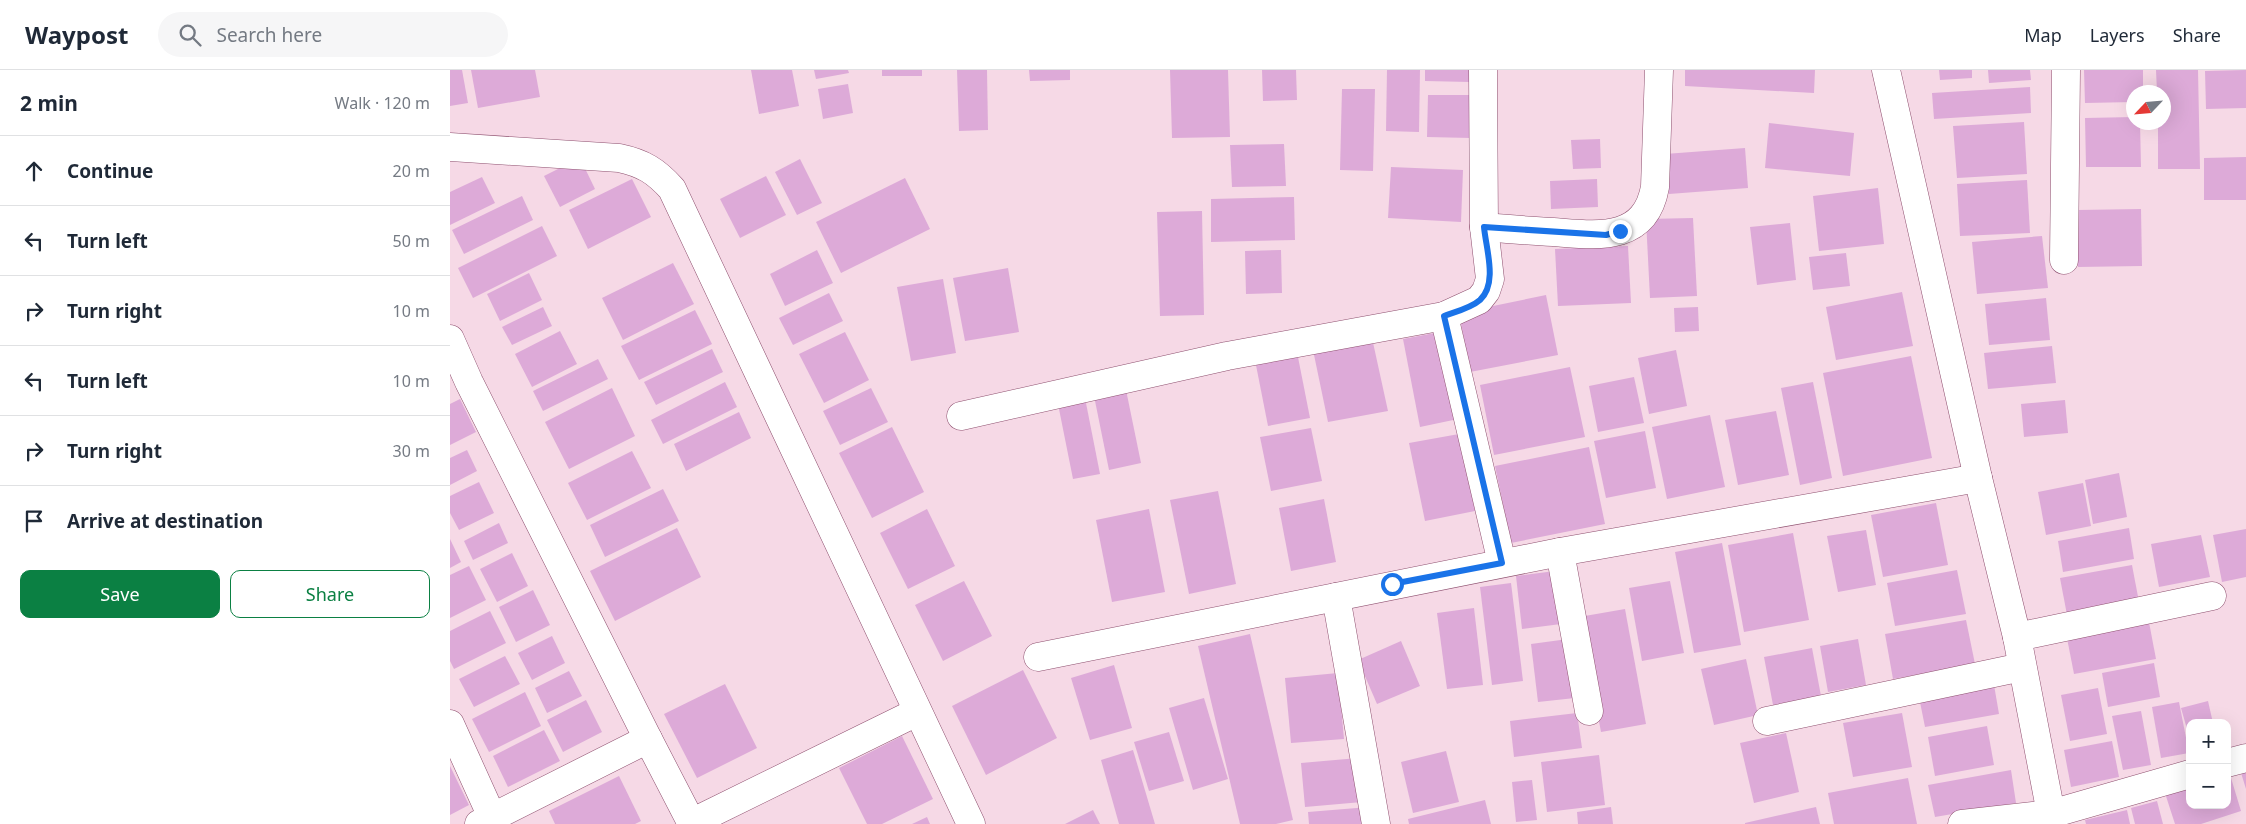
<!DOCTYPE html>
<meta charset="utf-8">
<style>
body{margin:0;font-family:"Noto Sans",sans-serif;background:#f6f6f7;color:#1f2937}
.controls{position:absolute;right:15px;bottom:15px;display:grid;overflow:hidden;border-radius:10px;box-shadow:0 5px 20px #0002}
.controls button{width:45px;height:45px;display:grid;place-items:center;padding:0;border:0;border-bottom:1px solid #e0e1e3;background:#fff;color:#1f2937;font:25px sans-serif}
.compass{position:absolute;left:1676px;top:15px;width:45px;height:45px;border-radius:50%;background:#fff;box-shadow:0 5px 20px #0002;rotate:244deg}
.stop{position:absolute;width:15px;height:15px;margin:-11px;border:4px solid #1a73e8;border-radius:50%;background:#fff}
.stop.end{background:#1a73e8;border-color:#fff;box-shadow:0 1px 5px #0008}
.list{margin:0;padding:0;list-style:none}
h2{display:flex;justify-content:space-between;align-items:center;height:65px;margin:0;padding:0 20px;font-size:21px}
h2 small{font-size:16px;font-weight:400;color:#747a83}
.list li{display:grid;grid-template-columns:32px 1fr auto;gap:15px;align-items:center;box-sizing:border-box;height:70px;padding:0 20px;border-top:1px solid #e0e1e3}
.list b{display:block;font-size:19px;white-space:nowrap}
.list em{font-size:16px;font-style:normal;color:#747a83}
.actions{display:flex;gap:10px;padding:15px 20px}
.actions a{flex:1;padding:11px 0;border:1px solid #0b8043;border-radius:10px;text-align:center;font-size:18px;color:#0b8043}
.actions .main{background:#0b8043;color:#fff}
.icon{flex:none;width:28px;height:28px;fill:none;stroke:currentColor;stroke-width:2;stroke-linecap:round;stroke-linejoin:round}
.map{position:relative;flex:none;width:1796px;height:754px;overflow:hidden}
header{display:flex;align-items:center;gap:30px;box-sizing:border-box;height:70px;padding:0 25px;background:#fff;border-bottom:1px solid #e0e1e3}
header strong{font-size:24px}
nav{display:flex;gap:28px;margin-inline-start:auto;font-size:18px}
.search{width:350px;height:45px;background:#f6f6f7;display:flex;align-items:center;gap:12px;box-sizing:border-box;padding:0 18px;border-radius:28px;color:#747a83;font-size:19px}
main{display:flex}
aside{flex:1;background:#fff}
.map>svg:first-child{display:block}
.building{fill:#ddaad8}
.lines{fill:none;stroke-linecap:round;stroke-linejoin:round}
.minor-casing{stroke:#8e506f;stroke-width:29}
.minor{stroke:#fff;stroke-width:28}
.route{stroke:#1a73e8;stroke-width:6}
</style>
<header>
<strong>Waypost</strong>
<div class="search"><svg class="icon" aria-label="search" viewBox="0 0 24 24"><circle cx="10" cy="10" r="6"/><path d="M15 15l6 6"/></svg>Search here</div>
<nav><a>Map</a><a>Layers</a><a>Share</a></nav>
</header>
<main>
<aside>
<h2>2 min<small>Walk · 120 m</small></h2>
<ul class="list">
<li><svg class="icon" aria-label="ahead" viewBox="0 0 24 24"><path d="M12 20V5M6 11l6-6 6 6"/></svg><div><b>Continue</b></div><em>20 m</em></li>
<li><svg class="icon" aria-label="left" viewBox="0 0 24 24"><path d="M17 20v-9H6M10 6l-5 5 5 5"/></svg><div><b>Turn left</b></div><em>50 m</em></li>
<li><svg class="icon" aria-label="right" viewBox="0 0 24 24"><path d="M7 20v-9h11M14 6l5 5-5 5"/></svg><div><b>Turn right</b></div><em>10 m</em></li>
<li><svg class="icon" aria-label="left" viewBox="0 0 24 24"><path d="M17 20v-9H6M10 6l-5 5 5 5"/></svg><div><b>Turn left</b></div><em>10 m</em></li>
<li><svg class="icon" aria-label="right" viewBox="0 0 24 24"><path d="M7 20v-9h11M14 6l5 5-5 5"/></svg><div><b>Turn right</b></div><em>30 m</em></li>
<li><svg class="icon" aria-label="arrive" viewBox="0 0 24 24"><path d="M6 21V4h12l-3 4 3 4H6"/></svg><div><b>Arrive at destination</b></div></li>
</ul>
<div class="actions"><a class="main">Save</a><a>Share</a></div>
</aside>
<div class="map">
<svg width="1796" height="754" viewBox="0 0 1796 754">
<rect width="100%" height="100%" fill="#f6d9e6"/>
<g class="building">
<polygon points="0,0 12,0 18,33 0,36"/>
<polygon points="21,0 85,0 90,27 28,38"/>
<polygon points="301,0 342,0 349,36 309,44"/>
<polygon points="364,0 398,0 399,3 366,9"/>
<rect x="432" y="0" width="40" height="6"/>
<polygon points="507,0 537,0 538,60 509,61"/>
<polygon points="579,0 620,0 620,10 580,11"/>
<polygon points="720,0 778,0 780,67 722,68"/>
<polygon points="812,0 846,0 847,30 813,31"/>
<polygon points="937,0 970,0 969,62 936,61"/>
<polygon points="975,0 1021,0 1020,12 975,11"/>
<polygon points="1235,0 1365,0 1364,23 1235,16"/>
<polygon points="1489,0 1522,0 1522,8 1490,10"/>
<polygon points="1538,0 1580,0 1581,10 1539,13"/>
<polygon points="1634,0 1693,0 1693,22 1684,22 1684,32 1635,33"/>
<polygon points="1706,0 1748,0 1750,99 1708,99 1708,52 1714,52 1714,22 1707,22"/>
<polygon points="1796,0 1796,38 1756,39 1755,1"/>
<polygon points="398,14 403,43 373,49 368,19"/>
<polygon points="1580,17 1581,43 1484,49 1482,23"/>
<polygon points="892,19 925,19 923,101 890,100"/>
<polygon points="978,25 1023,25 1021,68 977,67"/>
<polygon points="1684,47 1684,52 1690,52 1691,97 1636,97 1635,48"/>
<polygon points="1574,52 1577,104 1507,108 1503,56"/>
<polygon points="1319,53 1404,63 1400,106 1315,98"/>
<polygon points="1150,69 1151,98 1123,99 1121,70"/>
<polygon points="834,74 836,116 782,117 780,75"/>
<polygon points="1295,78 1298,118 1219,124 1215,84"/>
<polygon points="1796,87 1796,130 1754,130 1754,88"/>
<polygon points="130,88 145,119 110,137 94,106"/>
<polygon points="350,89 372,133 347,145 325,102"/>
<polygon points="941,97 1013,100 1011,152 938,148"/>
<polygon points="316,106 336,145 290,168 270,129"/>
<polygon points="32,107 45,133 0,155 0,122"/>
<polygon points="455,108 480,159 391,203 366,152"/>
<polygon points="182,109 201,147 138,179 119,140"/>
<polygon points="1147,109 1148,137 1101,139 1100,111"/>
<polygon points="1577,110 1580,163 1510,166 1507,114"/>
<polygon points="1428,118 1434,174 1369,181 1363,126"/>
<polygon points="72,126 83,150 14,184 2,160"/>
<polygon points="844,127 845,170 761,172 761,129"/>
<polygon points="1691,139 1692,196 1628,197 1627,140"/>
<polygon points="752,141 754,245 710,246 707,142"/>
<polygon points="1243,148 1247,226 1200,228 1196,149"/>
<polygon points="1340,153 1346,210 1307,215 1300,157"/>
<polygon points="92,156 107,186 23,228 8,198"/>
<polygon points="1592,166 1598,218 1527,224 1522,172"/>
<polygon points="1178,176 1181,233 1108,236 1105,179"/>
<polygon points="367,180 383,213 335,236 320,204"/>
<polygon points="831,180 832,223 796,224 795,181"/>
<polygon points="1396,183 1400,216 1363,220 1359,187"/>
<polygon points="223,193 244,234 173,270 152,228"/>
<polygon points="558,198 569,262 515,271 503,208"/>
<polygon points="79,203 92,230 50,251 37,224"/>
<polygon points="493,209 506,283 461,291 447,217"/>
<polygon points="1452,222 1463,276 1386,290 1376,237"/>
<polygon points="379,223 393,251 343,275 329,248"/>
<polygon points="1096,225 1108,285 1020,302 1009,243"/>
<polygon points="1596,228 1600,270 1539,275 1535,234"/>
<polygon points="93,237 102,256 62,275 52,257"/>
<polygon points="1248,237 1249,261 1225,262 1224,238"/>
<polygon points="245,240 262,274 189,310 171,276"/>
<polygon points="110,261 127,294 82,317 65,284"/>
<polygon points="395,262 419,310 374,333 349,284"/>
<polygon points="990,262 1008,349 970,357 953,269"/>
<polygon points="922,268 938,341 878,352 863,280"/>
<polygon points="1602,276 1606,313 1538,319 1534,283"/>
<polygon points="846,277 860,348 818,356 804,285"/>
<polygon points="262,279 273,302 206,335 194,312"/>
<polygon points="1226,280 1237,336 1199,344 1188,288"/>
<polygon points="1461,286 1482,388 1393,406 1373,303"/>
<polygon points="148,289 158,309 93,341 83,321"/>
<polygon points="1120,297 1135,367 1044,385 1030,315"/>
<polygon points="1184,307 1194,353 1148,362 1139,316"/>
<polygon points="275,312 287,337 213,374 201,350"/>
<polygon points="1363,312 1382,408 1350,415 1331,318"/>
<polygon points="675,315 691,393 659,400 643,321"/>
<polygon points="162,318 185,366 119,399 95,352"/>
<polygon points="421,318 438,352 390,375 373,341"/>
<polygon points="635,328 650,404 623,409 608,334"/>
<polygon points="10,329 26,362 0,375 0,334"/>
<polygon points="1615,330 1618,363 1574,367 1571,334"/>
<polygon points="1326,341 1339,405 1288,415 1275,350"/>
<polygon points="289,342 301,368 236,401 224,374"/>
<polygon points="1260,345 1275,417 1217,429 1202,357"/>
<polygon points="442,357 474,422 422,448 389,383"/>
<polygon points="861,358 872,411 821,421 810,367"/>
<polygon points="1195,361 1206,418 1156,428 1144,371"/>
<polygon points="1009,364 1025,441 975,451 959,373"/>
<polygon points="1139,377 1155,454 1061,473 1045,396"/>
<polygon points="17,380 27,401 0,415 0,388"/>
<polygon points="182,381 201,418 137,450 118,413"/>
<polygon points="1669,403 1677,447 1643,454 1635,410"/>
<polygon points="29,412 44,443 9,460 0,443 0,426"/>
<polygon points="1633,413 1641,456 1596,465 1588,422"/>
<polygon points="213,419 229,451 155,487 140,455"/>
<polygon points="768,421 786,514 739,524 720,430"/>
<polygon points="874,429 886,492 841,501 829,438"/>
<polygon points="1486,433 1498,495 1433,507 1421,445"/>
<polygon points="477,439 505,496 458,519 430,463"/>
<polygon points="699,439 715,522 662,532 646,450"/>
<polygon points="49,453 58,473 23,490 14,471"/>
<polygon points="227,458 251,507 165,551 140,501"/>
<polygon points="1679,458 1684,489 1613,502 1608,471"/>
<polygon points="1796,459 1796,507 1772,512 1763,465"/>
<polygon points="1416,460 1426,515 1388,522 1377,466"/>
<polygon points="1343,463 1359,550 1294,562 1278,475"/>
<polygon points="1751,465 1760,507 1709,517 1701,474"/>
<polygon points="0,469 11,492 0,498"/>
<polygon points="1272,473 1291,575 1244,583 1225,482"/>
<polygon points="62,483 78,516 47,532 30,499"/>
<polygon points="1682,495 1689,532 1617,545 1610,508"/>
<polygon points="19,496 36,530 0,548 0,505"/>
<polygon points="1507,500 1516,544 1445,556 1437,513"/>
<polygon points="1105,501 1111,554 1072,559 1066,506"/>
<polygon points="514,511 542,566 493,591 465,535"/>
<polygon points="1220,511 1234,583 1192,591 1179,518"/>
<polygon points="1061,513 1073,611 1042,615 1030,517"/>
<polygon points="83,520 100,555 66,572 49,537"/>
<polygon points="1024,538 1033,615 997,619 987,543"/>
<polygon points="1175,539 1196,654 1151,662 1129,547"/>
<polygon points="40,541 56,573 4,599 0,591 0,561"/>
<polygon points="1698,547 1706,589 1624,604 1616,563"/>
<polygon points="1516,550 1525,594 1443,609 1435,564"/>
<polygon points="800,564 843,750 826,754 790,754 748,576"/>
<polygon points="102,566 115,593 82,610 68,583"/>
<polygon points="1118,569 1125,628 1088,632 1081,574"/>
<polygon points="1408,569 1416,615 1378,622 1370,576"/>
<polygon points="951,571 970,616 927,634 908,590"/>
<polygon points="1362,578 1371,626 1323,635 1314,587"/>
<polygon points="55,586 70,614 24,637 9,609"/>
<polygon points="1296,589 1308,645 1264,655 1251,599"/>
<polygon points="1704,593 1710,627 1658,637 1652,603"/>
<polygon points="664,595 682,658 640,670 621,608"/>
<polygon points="573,600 607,668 536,705 502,636"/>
<polygon points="119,601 132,626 97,643 85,618"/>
<polygon points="888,603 894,669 841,673 835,608"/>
<polygon points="1543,609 1549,644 1475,657 1468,622"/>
<polygon points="275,614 307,678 247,708 214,644"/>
<polygon points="1648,618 1657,664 1620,671 1611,625"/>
<polygon points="75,622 91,656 39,682 22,649"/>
<polygon points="754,628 778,709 743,720 719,638"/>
<polygon points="136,630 152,662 113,682 97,650"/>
<polygon points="1758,631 1763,653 1740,653 1739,666 1731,638"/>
<polygon points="1729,632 1739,683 1711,688 1702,637"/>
<polygon points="1691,641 1701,695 1673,700 1662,646"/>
<polygon points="1127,643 1132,678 1064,687 1060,651"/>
<polygon points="1452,643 1462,697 1403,707 1393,653"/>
<polygon points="1537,656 1544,695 1485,706 1478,667"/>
<polygon points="94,660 110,691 58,717 43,686"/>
<polygon points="719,662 734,711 699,721 684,672"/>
<polygon points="1336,663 1349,722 1304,733 1290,673"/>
<polygon points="452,666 483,729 432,754 417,754 389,698"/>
<polygon points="1662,671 1669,707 1621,717 1614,680"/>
<polygon points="683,680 705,754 669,754 651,690"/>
<polygon points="996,681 1009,732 963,743 951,692"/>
<polygon points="1149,685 1155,735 1097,742 1091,692"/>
<polygon points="908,688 912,732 855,737 851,693"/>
<polygon points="1796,691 1796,719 1788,693"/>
<polygon points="0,696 19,735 0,745"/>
<polygon points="1778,698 1791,741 1751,754 1725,754 1713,717 1740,709 1740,735 1777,735"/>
<polygon points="1561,700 1566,733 1485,747 1478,715"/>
<polygon points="169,706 191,751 185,754 105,754 99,741"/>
<polygon points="1458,708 1467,754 1384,754 1378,723"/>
<polygon points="1082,710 1087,750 1066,752 1062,712"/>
<polygon points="1035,730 1041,754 959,754 958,749"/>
<polygon points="1707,731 1713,754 1685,754 1681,738"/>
<polygon points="919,737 921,754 859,754 858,742"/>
<polygon points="1161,737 1163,754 1128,754 1127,742"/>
<polygon points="1366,737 1370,754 1295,754 1295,753"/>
<polygon points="643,740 650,754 615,754"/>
<polygon points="1677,740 1680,754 1636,754 1635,750"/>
<polygon points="477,747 480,754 462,754"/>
</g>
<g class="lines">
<g class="minor-casing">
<g id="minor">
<polyline points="1436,0 1528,408 1567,567 1603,754"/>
<path d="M0,77L169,88C193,93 206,101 222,119L521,754"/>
<path d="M1034,157C1057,159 1080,161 1103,162C1146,165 1195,173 1205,117L1209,0"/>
<polyline points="1614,190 1616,0"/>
<polyline points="994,246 1052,493"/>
<polyline points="0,269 19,312 198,669 29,754"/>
<polyline points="511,346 777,286 994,246 1029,230 1036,221 1040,209 1034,157 1033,0"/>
<polyline points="1110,482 1139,641"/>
<polyline points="886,527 926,754"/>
<polyline points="1567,567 1762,526"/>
<polyline points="588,587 1110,482 1528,408"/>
<polyline points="1317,651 1572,597"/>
<polyline points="0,654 42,747"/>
<polyline points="198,669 242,754"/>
<polyline points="1777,693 1796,688"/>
<polyline points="241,753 467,642"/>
<polyline points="1512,754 1601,744 1740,704"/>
</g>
</g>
<use href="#minor" class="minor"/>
</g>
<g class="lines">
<path class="route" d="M942,514L1052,493L994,246C1005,242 1021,238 1030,230C1048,213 1036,179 1034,157L1156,165L1170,161"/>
</g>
</svg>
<div class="controls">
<button>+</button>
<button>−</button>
</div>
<svg class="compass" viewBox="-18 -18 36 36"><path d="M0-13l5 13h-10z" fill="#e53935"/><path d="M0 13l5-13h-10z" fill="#747a83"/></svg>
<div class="stop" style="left:942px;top:514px"></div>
<div class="stop end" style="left:1170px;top:161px"></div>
</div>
</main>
